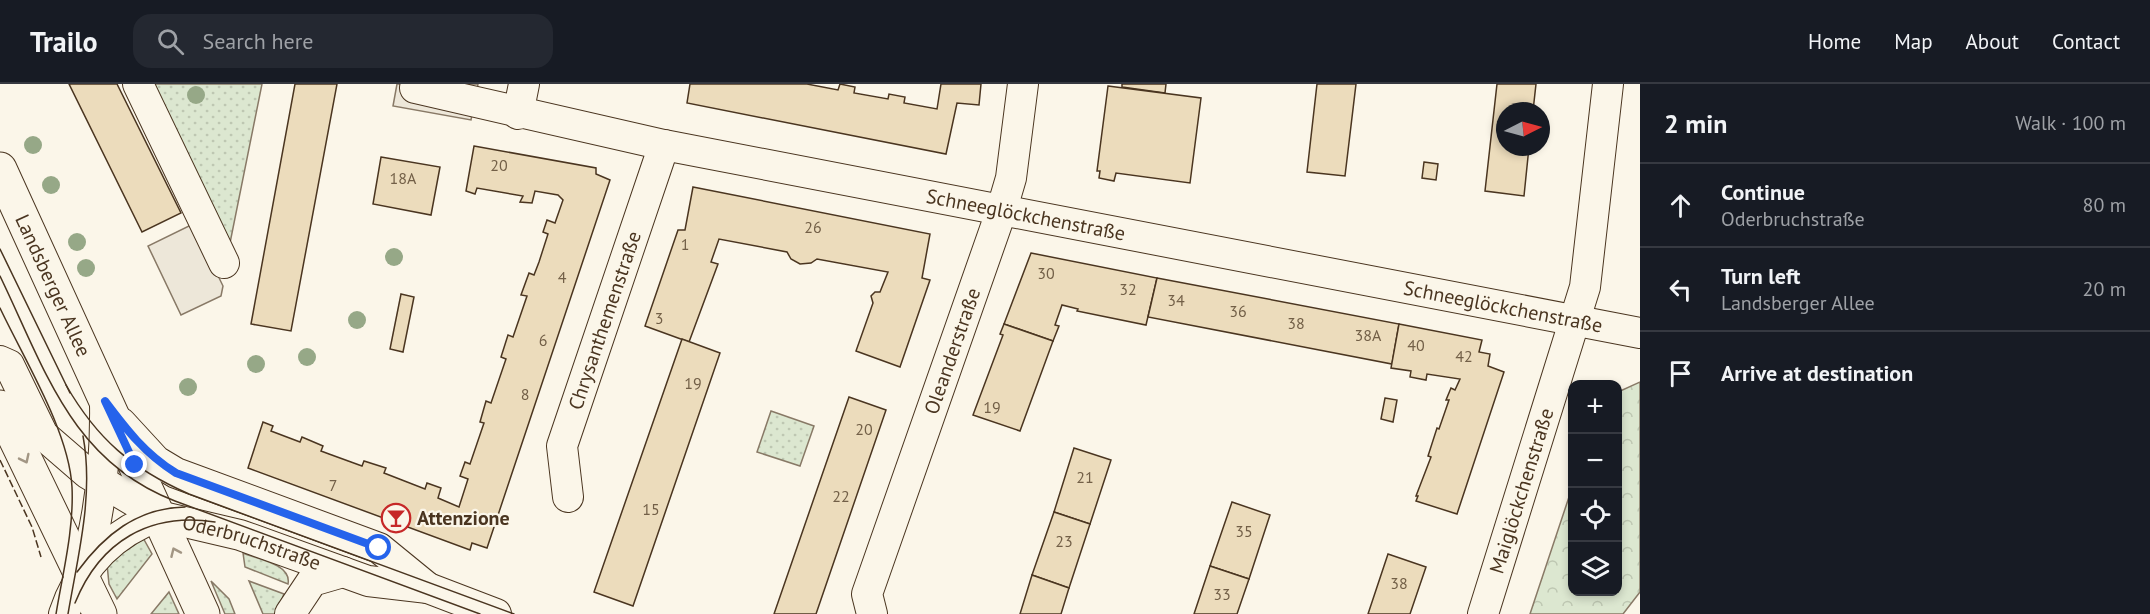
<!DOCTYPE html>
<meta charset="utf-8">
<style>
body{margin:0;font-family:"PT Sans",sans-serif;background:#242831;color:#f1f3f6}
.controls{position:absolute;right:18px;bottom:18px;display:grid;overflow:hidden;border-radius:12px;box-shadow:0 3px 9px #0003}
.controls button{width:54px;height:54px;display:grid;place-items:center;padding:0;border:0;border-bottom:2px solid #363941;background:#171b24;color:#f1f3f6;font:30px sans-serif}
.compass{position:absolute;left:1496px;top:18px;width:54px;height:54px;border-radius:50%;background:#171b24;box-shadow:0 3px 9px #0003;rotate:84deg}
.stop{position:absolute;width:18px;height:18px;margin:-14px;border:4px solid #2563eb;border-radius:50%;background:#fff}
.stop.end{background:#2563eb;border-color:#fff;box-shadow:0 2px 6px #0008}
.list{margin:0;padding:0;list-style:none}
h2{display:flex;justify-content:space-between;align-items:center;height:78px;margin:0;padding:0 24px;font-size:26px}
h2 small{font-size:20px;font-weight:400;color:#9ea1a6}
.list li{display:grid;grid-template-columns:39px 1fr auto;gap:18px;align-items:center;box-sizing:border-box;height:84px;padding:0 24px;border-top:2px solid #363941}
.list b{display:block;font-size:22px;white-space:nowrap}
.list p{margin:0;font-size:20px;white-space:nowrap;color:#9ea1a6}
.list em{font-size:20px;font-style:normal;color:#9ea1a6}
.icon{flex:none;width:33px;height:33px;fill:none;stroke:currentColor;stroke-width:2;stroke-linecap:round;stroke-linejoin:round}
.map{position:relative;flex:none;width:1640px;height:530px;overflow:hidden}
header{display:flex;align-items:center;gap:36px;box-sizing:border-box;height:84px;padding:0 30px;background:#171b24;border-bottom:2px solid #363941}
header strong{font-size:28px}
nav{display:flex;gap:33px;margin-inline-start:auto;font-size:21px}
.search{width:420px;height:54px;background:#242831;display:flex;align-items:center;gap:15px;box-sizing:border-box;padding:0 21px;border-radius:18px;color:#9ea1a6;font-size:22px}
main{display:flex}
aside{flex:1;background:#171b24}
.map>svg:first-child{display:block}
.green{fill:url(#green-dots);stroke:#887966;stroke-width:1.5}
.forest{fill:url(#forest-crowns);stroke:#887966;stroke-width:1.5}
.parking{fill:#ede7d9;stroke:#887966;stroke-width:1.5}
.building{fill:#ecdcbc;stroke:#4a3520;stroke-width:1.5}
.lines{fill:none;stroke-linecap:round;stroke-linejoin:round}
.minor-casing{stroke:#4a3520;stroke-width:32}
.major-casing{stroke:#4a3520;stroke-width:35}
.minor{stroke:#fbf6e9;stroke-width:30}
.major{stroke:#fbf6e9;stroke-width:33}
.tram{stroke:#4a3520;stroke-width:1.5}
.fence{stroke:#4a3520;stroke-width:1.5;stroke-dasharray:8 3;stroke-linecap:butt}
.tree{fill:#96a887}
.oneway{stroke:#a29684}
.route{stroke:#2563eb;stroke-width:8}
.labels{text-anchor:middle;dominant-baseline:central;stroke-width:4.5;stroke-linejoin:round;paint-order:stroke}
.number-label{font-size:16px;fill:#725f47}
.street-label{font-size:20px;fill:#4a3520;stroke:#fbf6e9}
.poi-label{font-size:20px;font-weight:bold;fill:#4a3520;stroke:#fbf6e9;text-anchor:start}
</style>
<header>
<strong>Trailo</strong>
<div class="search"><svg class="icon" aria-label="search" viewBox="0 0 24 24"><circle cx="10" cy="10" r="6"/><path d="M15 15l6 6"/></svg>Search here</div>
<nav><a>Home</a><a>Map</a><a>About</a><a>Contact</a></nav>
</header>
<main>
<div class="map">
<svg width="1640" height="530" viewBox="0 0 1640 530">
<defs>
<pattern id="green-dots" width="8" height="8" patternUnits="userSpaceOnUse" patternTransform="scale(1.5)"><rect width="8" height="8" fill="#dce7d0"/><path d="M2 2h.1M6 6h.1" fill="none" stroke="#bec7b2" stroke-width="1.8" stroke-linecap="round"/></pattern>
<pattern id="forest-crowns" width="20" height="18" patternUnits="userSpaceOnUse" patternTransform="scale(1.5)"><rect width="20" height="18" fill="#dce7d0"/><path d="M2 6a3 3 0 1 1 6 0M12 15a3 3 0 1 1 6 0" fill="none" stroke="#bec7b2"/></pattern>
</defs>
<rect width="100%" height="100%" fill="#fbf6e9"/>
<g class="green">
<polygon points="145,0 262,0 229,164"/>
<polygon points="771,327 814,342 800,382 757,368"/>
<polygon points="142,452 152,470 117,515 109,500 107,480"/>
<path d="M243,469C257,475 292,480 288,500L245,483Z"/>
<polygon points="211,497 229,515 235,530 225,530"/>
<polygon points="249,497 284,510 276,530 263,530"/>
<polygon points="169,508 179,530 151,530"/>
</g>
<polygon class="forest" points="1640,298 1640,508 1623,530 1530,530 1572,404 1572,508 1618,508 1618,308"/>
<g class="parking">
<polygon points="397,0 478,0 471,36 393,22"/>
<polygon points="193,140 223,202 221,212 181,231 148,162"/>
</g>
<g class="building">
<polygon points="69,0 117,0 181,129 142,148"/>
<polygon points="295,0 337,0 291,247 251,240"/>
<polygon points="690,0 807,0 838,6 840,0 855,3 854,9 888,15 889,10 905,13 904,19 937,25 941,0 981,0 979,21 957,19 946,70 687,19"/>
<polygon points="1122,0 1166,0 1165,9 1122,3"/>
<polygon points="1317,0 1356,0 1345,92 1307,88"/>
<polygon points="1497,0 1536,0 1533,27 1505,27 1505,63 1529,63 1524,112 1485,107"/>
<polygon points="1108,2 1201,14 1190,99 1116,89 1114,97 1099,94 1100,87 1097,87"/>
<polygon points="474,62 596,84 596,90 610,96 487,464 472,459 470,466 248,384 263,338 273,342 271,347 300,358 302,353 323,362 321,367 329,370 362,382 364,377 386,384 384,389 425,405 427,399 441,404 438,414 459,423 468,395 460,392 465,378 470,380 484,339 480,338 486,317 491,319 506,275 501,273 508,251 513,253 527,212 521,211 529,189 534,191 539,178 548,150 543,148 547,136 555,139 563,116 558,111 535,107 532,119 520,118 523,112 477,104 475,110 466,107"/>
<polygon points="381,73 440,83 431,131 373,120"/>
<polygon points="1424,78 1438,80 1436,96 1422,94"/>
<polygon points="693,103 930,150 922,194 930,196 900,283 856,267 873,219 871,212 875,208 880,208 888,188 817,175 811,179 800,180 791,175 787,168 719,155 711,178 718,180 689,258 645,242 678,146 685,146"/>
<polygon points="1031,169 1157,194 1146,241 1077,227 1078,225 1062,221 1055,241 1059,242 1053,257 1004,240"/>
<polygon points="1157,194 1399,240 1392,280 1148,233"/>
<polygon points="401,210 414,213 403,268 390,265"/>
<polygon points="1004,240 1053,257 1020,347 973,331 1003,251 1000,250"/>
<polygon points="1399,240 1482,256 1479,268 1490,270 1488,282 1504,288 1457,430 1416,417 1418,412 1416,412 1431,373 1428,372 1437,344 1439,345 1449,316 1446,316 1451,304 1455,306 1460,295 1427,290 1426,296 1410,293 1411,287 1391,284"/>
<polygon points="682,255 720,269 633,522 594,508"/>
<polygon points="849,313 886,326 816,530 774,530"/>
<polygon points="1385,314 1397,316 1393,338 1381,335"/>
<polygon points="1074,364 1111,376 1090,440 1054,428"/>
<polygon points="1232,418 1270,431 1249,495 1210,482"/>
<polygon points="1054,428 1090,440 1069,504 1032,491"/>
<polygon points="1388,470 1426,483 1410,530 1368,530"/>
<polygon points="1210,482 1249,495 1237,530 1194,530"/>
<polygon points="1032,491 1069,504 1061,530 1020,530"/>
</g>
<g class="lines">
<g class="minor-casing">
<g id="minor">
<polyline points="138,0 224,179"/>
<path id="s1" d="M416,0L415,4L664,61L1640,249"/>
<polyline points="518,30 524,0"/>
<path id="s2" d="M0,277L9,281L43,351L87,389L159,432L240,451L368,497L428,504L496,530"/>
<polyline points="121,339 156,377 176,389 379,464 428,504"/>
<path id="s3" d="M568,413L562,362L664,61"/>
<path d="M82,492C100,436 106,376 105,317"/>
<path d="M64,530C80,482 112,449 159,432"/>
<polyline points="290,530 312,497 343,488"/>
<path id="s4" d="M872,530L867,510L1001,128L1011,94L1023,0"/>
<path id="s5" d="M1483,530L1585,203L1608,0"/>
</g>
</g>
<g class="major-casing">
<g id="major">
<path id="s6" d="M0,85L203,530"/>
<polyline points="0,323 100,530"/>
</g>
</g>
<use href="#minor" class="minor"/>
<use href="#major" class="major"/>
<g class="tram">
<polyline points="0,165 70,309"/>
<path d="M0,192C45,285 71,377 175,417L480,530"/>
<path d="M0,224C24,275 69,347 72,403C74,445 63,488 56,530"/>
<path d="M66,301C97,355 132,385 189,410L514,530"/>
<path d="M77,488C104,451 137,424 185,423"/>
<path d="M75,519C100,457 150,428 215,438"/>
<path d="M68,530C78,471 94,411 83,352"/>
</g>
<polyline class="fence" points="0,376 32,443 41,473"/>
</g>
<g class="tree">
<circle cx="196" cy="11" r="9"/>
<circle cx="33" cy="61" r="9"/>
<circle cx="51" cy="101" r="9"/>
<circle cx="77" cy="158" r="9"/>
<circle cx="394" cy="173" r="9"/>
<circle cx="86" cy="184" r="9"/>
<circle cx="357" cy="236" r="9"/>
<circle cx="307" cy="273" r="9"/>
<circle cx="256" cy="280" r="9"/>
<circle cx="188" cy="303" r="9"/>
</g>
<defs><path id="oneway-chevron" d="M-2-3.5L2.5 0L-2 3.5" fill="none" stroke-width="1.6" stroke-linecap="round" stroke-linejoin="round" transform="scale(1.5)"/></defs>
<g class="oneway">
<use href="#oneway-chevron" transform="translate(25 375) rotate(64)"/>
<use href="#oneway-chevron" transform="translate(175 468) rotate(-114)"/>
</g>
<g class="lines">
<path class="route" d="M135,381L105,317C126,345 145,370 176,389L379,464"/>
</g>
<defs>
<g id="bar-ring" transform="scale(1.5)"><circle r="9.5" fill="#fbf6e9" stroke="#c62828" stroke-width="1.5"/><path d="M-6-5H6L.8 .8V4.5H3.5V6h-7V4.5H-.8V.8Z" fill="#c62828"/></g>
</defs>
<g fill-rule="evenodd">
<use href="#bar-ring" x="396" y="434"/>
</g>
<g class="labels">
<g class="number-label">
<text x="499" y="81">20</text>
<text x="403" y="94">18A</text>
<text x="813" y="143">26</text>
<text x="685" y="160">1</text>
<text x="1046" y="189">30</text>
<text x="562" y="193">4</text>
<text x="1128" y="205">32</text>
<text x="1176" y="216">34</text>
<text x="1238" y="227">36</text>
<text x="659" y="234">3</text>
<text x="1296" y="239">38</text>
<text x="1368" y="251">38A</text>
<text x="543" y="256">6</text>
<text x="1416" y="261">40</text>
<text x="1464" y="272">42</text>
<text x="693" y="299">19</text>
<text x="525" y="310">8</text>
<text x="992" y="323">19</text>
<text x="864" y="345">20</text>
<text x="1085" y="393">21</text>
<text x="333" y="401">7</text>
<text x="841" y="412">22</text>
<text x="651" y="425">15</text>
<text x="1244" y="447">35</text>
<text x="1064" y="457">23</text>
<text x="1399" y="499">38</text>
<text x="1222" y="510">33</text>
</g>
<g class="street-label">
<text stroke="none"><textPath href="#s1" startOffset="628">Schneeglöckchenstraße</textPath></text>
<text stroke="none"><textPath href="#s6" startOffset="128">Landsberger Allee</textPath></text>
<text stroke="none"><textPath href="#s1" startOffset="1114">Schneeglöckchenstraße</textPath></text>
<text stroke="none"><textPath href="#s3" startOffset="184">Chrysanthemenstraße</textPath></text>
<text stroke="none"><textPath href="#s4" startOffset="278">Oleanderstraße</textPath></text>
<text stroke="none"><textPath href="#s5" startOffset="129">Maiglöckchenstraße</textPath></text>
<text stroke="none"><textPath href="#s2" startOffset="326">Oderbruchstraße</textPath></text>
</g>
<g class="poi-label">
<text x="417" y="434">Attenzione</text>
</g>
</g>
</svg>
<div class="controls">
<button>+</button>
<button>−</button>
<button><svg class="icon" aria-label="locate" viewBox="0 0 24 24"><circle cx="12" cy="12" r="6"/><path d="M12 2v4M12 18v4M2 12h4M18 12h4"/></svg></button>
<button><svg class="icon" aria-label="layers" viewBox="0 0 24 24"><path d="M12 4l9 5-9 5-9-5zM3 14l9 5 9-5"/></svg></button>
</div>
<svg class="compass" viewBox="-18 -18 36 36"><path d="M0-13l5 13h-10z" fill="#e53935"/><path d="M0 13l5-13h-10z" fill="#9ea1a6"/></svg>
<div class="stop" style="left:379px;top:464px"></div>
<div class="stop end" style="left:135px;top:381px"></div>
</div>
<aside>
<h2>2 min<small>Walk · 100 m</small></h2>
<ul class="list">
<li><svg class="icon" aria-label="ahead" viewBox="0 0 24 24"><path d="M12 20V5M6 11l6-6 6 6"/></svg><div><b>Continue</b><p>Oderbruchstraße</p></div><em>80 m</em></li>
<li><svg class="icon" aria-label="left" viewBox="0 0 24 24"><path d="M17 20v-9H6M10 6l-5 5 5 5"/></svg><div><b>Turn left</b><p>Landsberger Allee</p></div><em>20 m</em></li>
<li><svg class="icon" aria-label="arrive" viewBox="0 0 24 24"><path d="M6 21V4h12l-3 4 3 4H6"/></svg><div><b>Arrive at destination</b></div></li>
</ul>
</aside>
</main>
